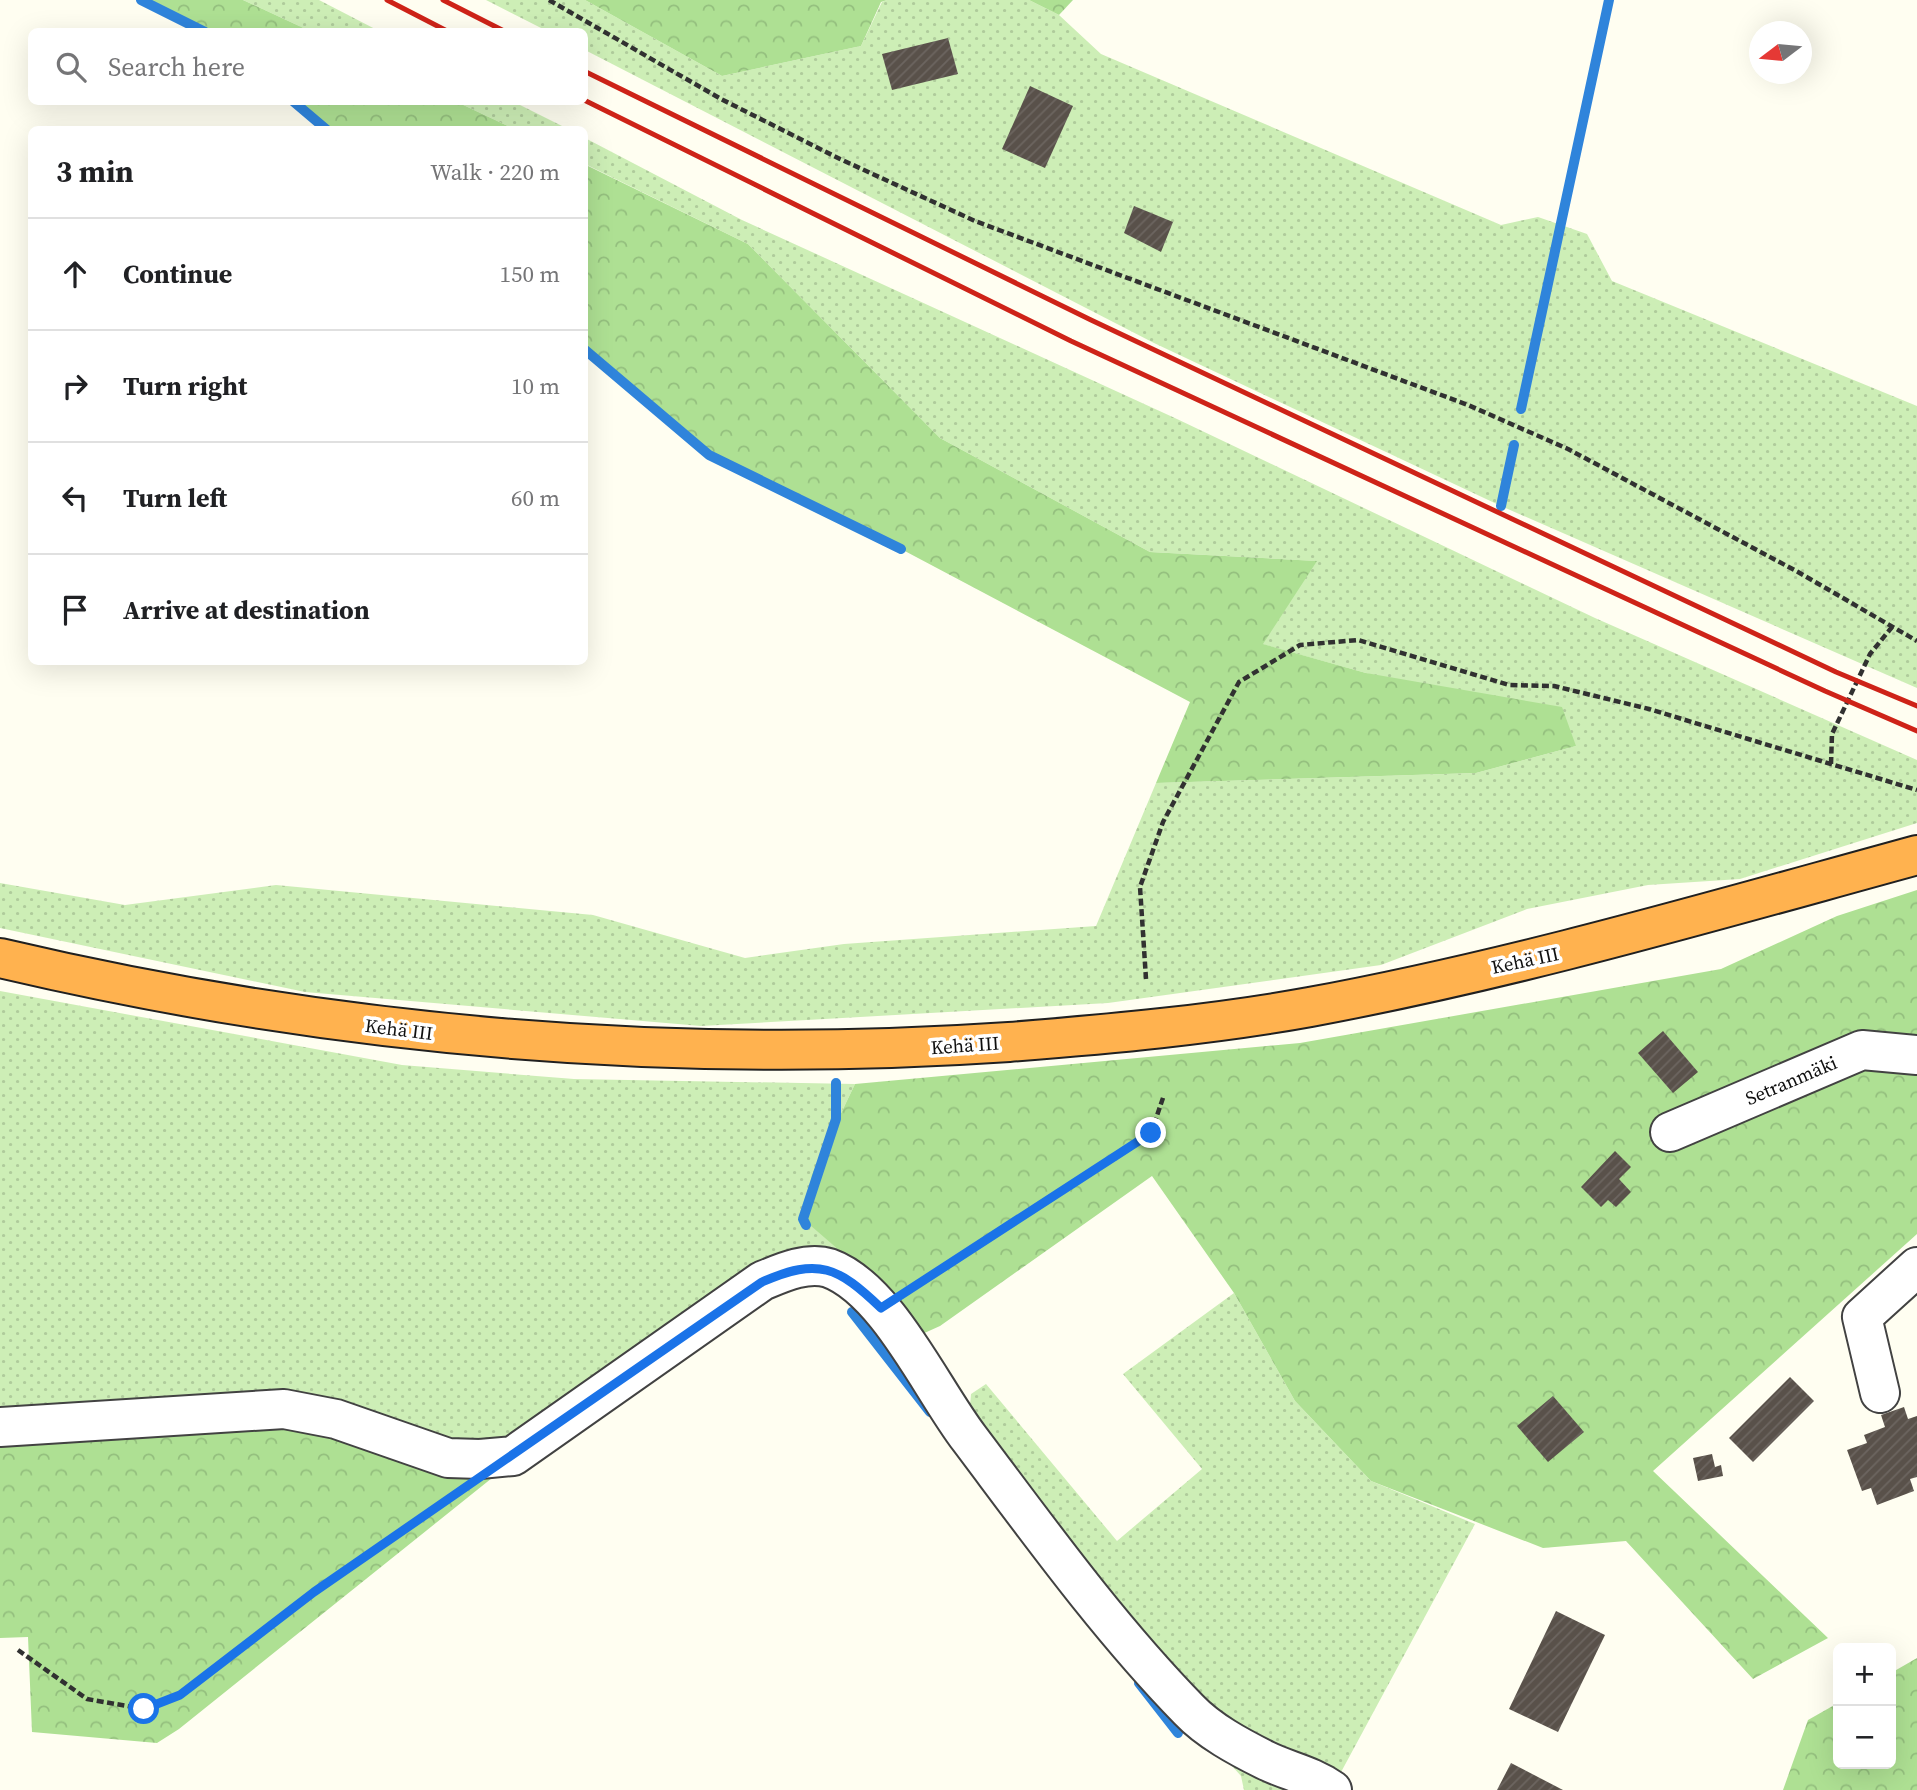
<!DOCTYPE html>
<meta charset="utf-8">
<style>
body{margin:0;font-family:"Source Serif 4",serif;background:#f2f2f2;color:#202124}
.controls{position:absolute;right:21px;bottom:21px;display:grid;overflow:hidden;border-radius:10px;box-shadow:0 7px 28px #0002}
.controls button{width:63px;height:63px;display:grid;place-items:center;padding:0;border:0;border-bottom:2px solid #e0e0e0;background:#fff;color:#202124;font:35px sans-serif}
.compass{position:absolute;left:1749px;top:21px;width:63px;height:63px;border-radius:50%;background:#fff;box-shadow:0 7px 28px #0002;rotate:254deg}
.stop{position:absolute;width:21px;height:21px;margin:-16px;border:5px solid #1a73e8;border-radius:50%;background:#fff}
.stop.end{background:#1a73e8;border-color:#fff;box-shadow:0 2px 7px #0008}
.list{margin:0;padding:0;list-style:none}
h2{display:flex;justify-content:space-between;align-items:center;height:91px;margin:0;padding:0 28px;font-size:30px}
h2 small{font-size:23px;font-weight:400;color:#757577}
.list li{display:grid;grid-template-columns:46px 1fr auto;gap:21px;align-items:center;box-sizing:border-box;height:112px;padding:0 28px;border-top:2px solid #e0e0e0}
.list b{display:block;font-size:26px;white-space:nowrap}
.list em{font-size:23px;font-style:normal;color:#757577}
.icon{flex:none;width:38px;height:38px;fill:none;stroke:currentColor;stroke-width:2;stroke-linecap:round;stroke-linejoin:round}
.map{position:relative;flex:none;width:1917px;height:1790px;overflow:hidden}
.search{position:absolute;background:#fff;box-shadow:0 7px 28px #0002;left:28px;top:28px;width:560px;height:77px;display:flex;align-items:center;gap:18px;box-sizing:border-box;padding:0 24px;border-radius:10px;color:#757577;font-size:26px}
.panel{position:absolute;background:#fff;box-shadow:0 7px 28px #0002;left:28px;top:126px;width:560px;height:539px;border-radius:10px}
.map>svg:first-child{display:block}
.grass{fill:url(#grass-dots)}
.forest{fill:url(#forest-crowns)}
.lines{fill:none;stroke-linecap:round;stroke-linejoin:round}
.stream{stroke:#2f84db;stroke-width:10}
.building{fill:url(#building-hatch)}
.minor-casing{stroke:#424242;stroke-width:42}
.highway-casing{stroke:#202020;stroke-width:42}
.path{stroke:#313131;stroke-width:4.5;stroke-dasharray:7 3.5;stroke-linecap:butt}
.minor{stroke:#fff;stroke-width:38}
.highway{stroke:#ffb24f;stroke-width:38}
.rail{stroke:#ce2318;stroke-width:5}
.route{stroke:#1a73e8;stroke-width:9}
.labels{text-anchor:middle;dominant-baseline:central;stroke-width:7;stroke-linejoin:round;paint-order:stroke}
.street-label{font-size:19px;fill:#0f0f0f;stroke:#fff}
</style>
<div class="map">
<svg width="1917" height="1790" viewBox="0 0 1917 1790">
<defs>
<pattern id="grass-dots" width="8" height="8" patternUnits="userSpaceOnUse" patternTransform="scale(1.75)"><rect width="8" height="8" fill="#cdeeb6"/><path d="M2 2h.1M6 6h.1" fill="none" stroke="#afcb9b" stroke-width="1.8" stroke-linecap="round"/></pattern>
<pattern id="forest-crowns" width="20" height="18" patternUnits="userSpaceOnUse" patternTransform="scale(1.75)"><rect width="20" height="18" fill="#aee093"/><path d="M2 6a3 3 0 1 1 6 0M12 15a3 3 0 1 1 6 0" fill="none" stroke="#94bf7e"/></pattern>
<pattern id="building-hatch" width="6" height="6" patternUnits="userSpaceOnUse" patternTransform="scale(1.75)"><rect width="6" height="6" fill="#59514a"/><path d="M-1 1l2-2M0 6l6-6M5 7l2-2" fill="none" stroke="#6c6560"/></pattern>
</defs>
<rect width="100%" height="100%" fill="#fffef1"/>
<g class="grass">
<polygon points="243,0 319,0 379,31 310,31"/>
<polygon points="486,0 585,0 722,76 861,46 882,2 887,0 1029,0 1059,15 1101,54 1501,225 1538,217 1587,234 1612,281 1917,406 1917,688 1501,506 1154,343 585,50 584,32 547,31"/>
<polygon points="457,102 514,102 568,129 514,129"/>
<polygon points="585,138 742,220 1177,419 1595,618 1917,760 1917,823 1740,879 1648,885 1527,909 1381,965 1108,1003 701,1026 305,992 0,928 0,883 125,905 276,885 593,915 745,958 844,944 1096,926 1156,783 1476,773 1576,746 1366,673 1262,644 1316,561 1150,552 940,438 748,244 585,164"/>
<polygon points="0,991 402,1065 574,1079 855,1084 812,1174 854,1263 799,1251 704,1297 587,1390 520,1433 474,1445 329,1403 0,1412"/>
<polygon points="1234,1293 1295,1401 1371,1481 1475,1524 1340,1774 1267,1751 1154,1658 969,1418 971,1394 986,1384 1117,1541 1202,1469 1123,1374"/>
<polygon points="1205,1736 1306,1790 1244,1790 1241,1776"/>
</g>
<g class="forest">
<polygon points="141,0 243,0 310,31 205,31"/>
<polygon points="585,0 887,0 881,2 861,46 722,76"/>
<polygon points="1029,0 1073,0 1059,15"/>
<polygon points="297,102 457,102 514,129 331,129"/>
<polygon points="584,164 748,244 940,438 1150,552 1317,561 1263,644 1366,673 1562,707 1576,746 1476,773 1156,783 1190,702 901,549 709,455 585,347"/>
<polygon points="1917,890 1917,1234 1653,1471 1828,1638 1753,1679 1626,1541 1543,1548 1371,1481 1295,1401 1234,1293 1152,1176 940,1326 920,1335 854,1263 803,1219 812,1174 855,1084 1300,1043 1721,969 1837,916"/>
<polygon points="316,1426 497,1474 179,1729 157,1743 32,1732 28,1637 0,1638 0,1442"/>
<polygon points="1917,1658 1917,1790 1783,1790 1808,1720 1838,1703 1838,1764 1891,1764 1891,1673"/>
</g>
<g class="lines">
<g class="stream">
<polyline points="141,0 205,32"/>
<polyline points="294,102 327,130"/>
<polyline points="584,349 709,455 901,549"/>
<polyline points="1521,409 1609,0"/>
<polyline points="1501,506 1514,445"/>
<polyline points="806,1225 803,1219 836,1119 836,1083"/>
<polyline points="852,1312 930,1412"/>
<polyline points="1139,1683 1178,1733"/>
</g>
</g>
<g class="building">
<polygon points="948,38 958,74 892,90 882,54"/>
<polygon points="1030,86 1073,106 1045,168 1002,149"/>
<polygon points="1134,206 1173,222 1161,252 1124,233"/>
<polygon points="1663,1031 1698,1072 1673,1093 1638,1053"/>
<polygon points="1615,1151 1631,1167 1619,1179 1631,1192 1616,1207 1608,1200 1601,1207 1581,1187"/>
<polygon points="1790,1377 1814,1401 1753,1462 1729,1438"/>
<polygon points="1553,1396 1584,1432 1548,1462 1517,1426"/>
<polygon points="1904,1407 1908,1419 1917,1416 1917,1477 1910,1479 1914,1491 1877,1505 1871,1488 1862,1491 1847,1450 1867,1443 1864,1435 1885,1427 1881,1415"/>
<polygon points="1712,1454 1715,1467 1721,1465 1723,1476 1698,1481 1693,1458"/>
<polygon points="1556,1611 1605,1635 1558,1732 1509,1709"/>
<polygon points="1511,1763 1563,1790 1497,1790"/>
</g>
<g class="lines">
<g class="minor-casing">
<g id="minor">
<polyline points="1670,1132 1862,1050 1917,1055"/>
<polyline points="1880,1393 1862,1317 1917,1267"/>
<path d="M0,1427L284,1409L336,1419L448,1458L480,1459L513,1456L762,1281C781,1273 807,1261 829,1268C887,1289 932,1390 969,1438C1039,1531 1108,1627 1189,1710C1209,1731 1239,1747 1265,1760C1287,1771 1311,1775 1332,1790"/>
</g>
</g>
<g class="highway-casing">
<path id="highway" d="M0,958C331,1036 670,1065 1009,1042C1109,1034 1211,1025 1310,1007C1516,969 1716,910 1917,855"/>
</g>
<g class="path">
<polyline points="549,0 721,99 840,159 975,221 1468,405 1568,449 1798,572 1917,641"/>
<polyline points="1831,764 1832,734 1870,654 1892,627"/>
<polyline points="1146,979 1140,887 1163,822 1239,682 1300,645 1358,640 1509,685 1554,686 1649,709 1917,790"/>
<polyline points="912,1288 1151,1133 1164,1095"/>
<polyline points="18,1650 87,1699 144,1709 180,1695 314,1592 452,1498"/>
</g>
<use href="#minor" class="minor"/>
<use href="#highway" class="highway"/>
<g class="rail">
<polyline points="387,0 449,32"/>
<polyline points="443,0 506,32"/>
<polyline points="584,71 1091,320 1836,672 1917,706"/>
<polyline points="584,100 1071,341 1825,691 1917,731"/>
</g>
</g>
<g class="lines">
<path class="route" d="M144,1709L180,1695L314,1592L762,1282C819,1257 838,1267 881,1308L1151,1133"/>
</g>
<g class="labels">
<g class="street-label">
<text transform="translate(1525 960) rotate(-12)">Kehä III</text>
<text transform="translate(399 1029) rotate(7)">Kehä III</text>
<text transform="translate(965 1045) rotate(-4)">Kehä III</text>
<text transform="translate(1791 1080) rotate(-23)">Setranmäki</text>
</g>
</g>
</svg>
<div class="controls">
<button>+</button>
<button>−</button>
</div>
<svg class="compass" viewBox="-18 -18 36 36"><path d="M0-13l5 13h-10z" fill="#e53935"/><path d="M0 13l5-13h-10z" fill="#757577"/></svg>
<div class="stop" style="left:144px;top:1709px"></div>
<div class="stop end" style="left:1151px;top:1133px"></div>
<div class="search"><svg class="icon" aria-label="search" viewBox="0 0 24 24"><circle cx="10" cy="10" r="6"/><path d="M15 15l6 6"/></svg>Search here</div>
<section class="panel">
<h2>3 min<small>Walk · 220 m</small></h2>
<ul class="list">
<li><svg class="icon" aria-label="ahead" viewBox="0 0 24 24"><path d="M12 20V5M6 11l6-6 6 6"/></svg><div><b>Continue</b></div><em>150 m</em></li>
<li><svg class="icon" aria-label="right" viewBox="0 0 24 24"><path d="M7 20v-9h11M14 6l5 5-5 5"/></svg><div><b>Turn right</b></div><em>10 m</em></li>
<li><svg class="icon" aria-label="left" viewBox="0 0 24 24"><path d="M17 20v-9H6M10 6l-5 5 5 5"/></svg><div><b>Turn left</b></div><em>60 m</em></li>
<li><svg class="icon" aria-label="arrive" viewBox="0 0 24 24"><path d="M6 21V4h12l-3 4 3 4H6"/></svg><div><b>Arrive at destination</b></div></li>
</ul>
</section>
</div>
